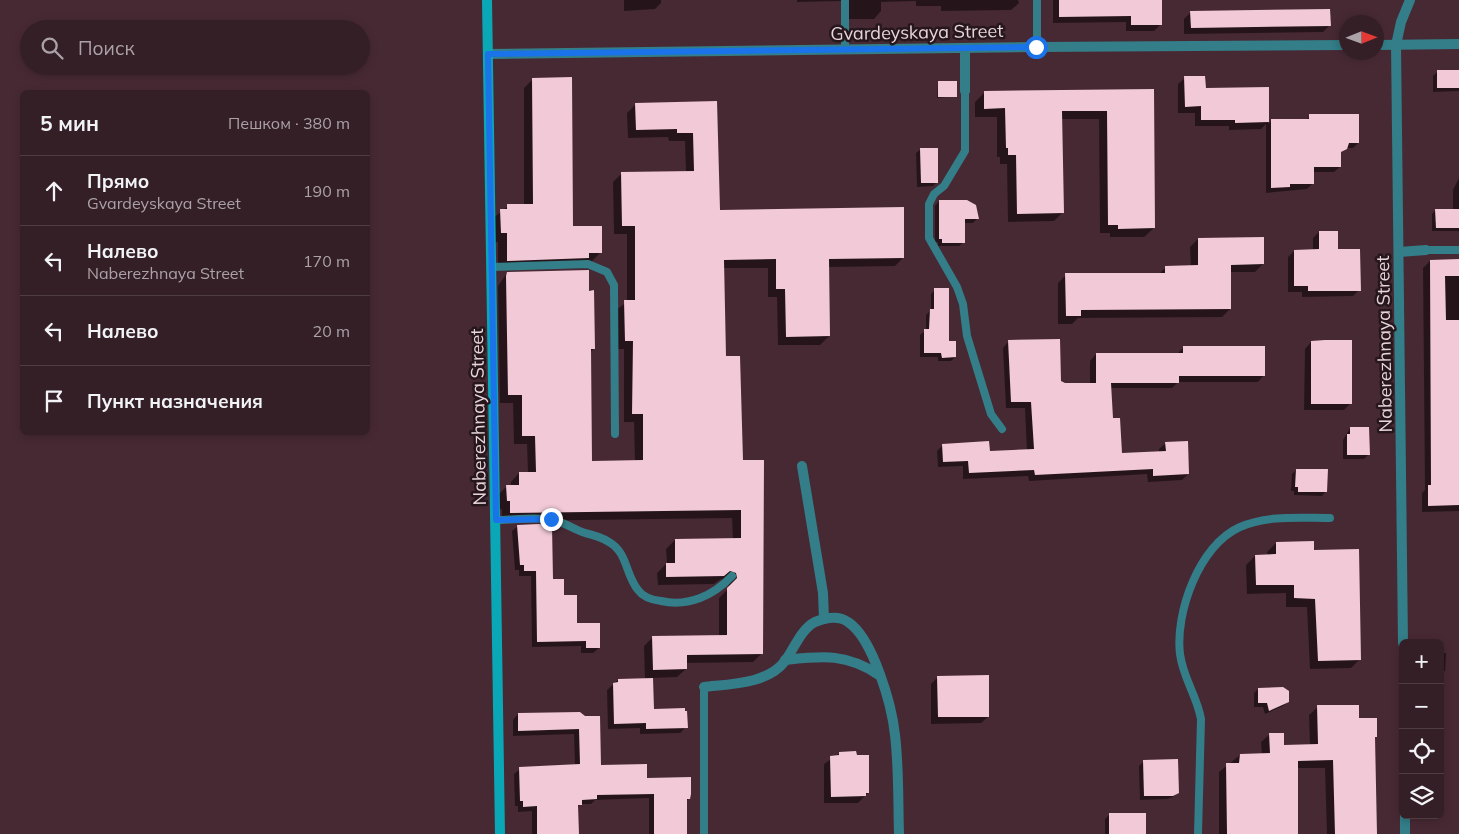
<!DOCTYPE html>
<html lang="ru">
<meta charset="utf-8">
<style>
body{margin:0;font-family:Mulish,sans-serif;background:#3d272f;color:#f1f3f6}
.controls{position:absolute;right:15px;bottom:15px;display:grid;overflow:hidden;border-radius:8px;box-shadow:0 2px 8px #0003}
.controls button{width:45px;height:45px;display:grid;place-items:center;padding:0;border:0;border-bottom:1px solid #4f3d44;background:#351f27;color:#f1f3f6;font:25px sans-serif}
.compass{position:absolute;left:1339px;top:15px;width:45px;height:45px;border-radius:50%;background:#351f27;box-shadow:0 2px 8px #0003;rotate:89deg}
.stop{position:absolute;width:15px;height:15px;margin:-11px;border:4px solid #1a73e8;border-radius:50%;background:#fff}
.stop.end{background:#1a73e8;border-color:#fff;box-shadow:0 1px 5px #0008}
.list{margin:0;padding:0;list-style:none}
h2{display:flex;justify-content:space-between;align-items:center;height:65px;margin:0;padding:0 20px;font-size:21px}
h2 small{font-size:16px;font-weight:400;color:#aaa2a7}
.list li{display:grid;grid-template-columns:32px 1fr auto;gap:15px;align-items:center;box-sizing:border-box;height:70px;padding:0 20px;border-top:1px solid #4f3d44}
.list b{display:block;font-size:19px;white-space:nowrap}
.list p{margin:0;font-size:16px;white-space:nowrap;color:#aaa2a7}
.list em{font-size:16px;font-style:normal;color:#aaa2a7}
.icon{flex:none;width:28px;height:28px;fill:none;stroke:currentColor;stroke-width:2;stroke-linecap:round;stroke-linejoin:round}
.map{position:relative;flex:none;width:1459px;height:834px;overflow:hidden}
.search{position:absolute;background:#351f27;box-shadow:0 2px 8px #0003;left:20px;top:20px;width:350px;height:55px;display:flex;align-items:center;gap:12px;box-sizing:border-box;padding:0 18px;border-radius:28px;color:#aaa2a7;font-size:19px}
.panel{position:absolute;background:#351f27;box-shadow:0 2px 8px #0003;left:20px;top:90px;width:350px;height:345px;border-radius:8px}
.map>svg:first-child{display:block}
.shadow{fill:#0007}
.building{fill:#f1c9d7}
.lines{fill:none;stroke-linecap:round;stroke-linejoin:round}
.lane{stroke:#337e88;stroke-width:8}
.street{stroke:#337e88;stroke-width:10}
.secondary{stroke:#0aa7b7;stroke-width:10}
.route{stroke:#1a73e8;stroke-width:6}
.labels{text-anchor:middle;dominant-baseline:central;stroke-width:5;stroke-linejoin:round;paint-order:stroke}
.street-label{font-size:18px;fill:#ead5dc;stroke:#25171c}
</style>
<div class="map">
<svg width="1459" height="834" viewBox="0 0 1459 834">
<rect width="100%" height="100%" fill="#472934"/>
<g class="shadow">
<polygon points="624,0 661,0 661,3 655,9 624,11"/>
<polygon points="797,0 1018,0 1019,3 1011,10 941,11 941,6 916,6 916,1 881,2 881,11 874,19 847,19 847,4 841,1 797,2"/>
<polygon points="1053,0 1160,0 1160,25 1154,31 1126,31 1126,22 1053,23"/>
<polygon points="1191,12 1329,26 1323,32 1184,34 1184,19"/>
<polygon points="1459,71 1459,91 1433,92 1433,76 1437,72"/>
<polygon points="1185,78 1205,89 1267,88 1268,124 1272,120 1306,120 1310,116 1358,143 1353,148 1345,148 1340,154 1340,167 1334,172 1313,172 1313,183 1307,189 1266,193 1266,124 1261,129 1229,130 1229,126 1195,126 1195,113 1178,113 1178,84"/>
<polygon points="533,79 572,227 601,252 592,261 498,269 498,242 492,242 492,219 508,206 524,206 524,88"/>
<polygon points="938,82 956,96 937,98"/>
<polygon points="1153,90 1154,228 1144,237 1110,237 1110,233 1100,233 1099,119 1061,119 1063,212 1054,221 1008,222 1007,164 1000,164 1000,157 997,157 997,117 975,117 975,102 984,93"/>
<polygon points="715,102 719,212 903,258 895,266 828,267 829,336 820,345 778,345 777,297 768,297 768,268 723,268 725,358 742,461 762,653 753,662 685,663 686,669 677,677 652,678 653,710 686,727 680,733 640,734 640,728 608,729 607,690 618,680 645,680 644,646 653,637 719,636 719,598 729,588 728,581 721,579 714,584 658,585 657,573 667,563 666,549 675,540 733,539 732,518 502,521 502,509 498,510 498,495 507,486 511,486 511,482 519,473 528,473 527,444 514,444 513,403 500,403 498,286 507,273 588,292 594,349 589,353 590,462 635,461 634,422 624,422 624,349 617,349 616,310 627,302 627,234 614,234 613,182 622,173 686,172 685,141 669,141 668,137 628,138 627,113 636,104"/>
<polygon points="921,149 937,182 933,186 917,187 916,153"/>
<polygon points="1459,178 1459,231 1432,231 1432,214 1436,210 1453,210 1453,190"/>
<polygon points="939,201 967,201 977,210 977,219 973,223 964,223 964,242 959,246 938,246 938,242 935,242 935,206"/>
<polygon points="1319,232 1337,251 1359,290 1353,296 1302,297 1302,292 1288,292 1288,257 1294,251 1313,251 1313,238"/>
<polygon points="1198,239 1263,264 1255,272 1230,272 1230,309 1222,317 1078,318 1072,324 1058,324 1058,283 1066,275 1159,274 1166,267 1191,267 1190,247"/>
<polygon points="1459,260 1459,511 1422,512 1422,493 1425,490 1423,268 1430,261"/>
<polygon points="935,290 947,342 955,357 951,361 938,361 938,357 920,357 920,335 926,330 926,315 931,310 931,294"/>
<polygon points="1009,341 1065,384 1090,384 1090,361 1096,354 1177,354 1183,348 1264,375 1258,382 1178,382 1172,388 1110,388 1112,419 1121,454 1159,452 1159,449 1166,443 1188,474 1182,480 1148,482 1147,474 1029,481 1028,476 963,479 963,466 938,467 937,451 943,445 989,453 1027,451 1025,408 1006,408 1003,348"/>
<polygon points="1311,342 1351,403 1344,410 1304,410 1305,349"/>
<polygon points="1350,428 1368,455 1364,459 1343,459 1343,440"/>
<polygon points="1296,470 1326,491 1322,496 1294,495 1294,491 1291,491 1292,474"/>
<polygon points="518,526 563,596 576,624 599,648 593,653 581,653 581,646 532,647 531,576 519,576 519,570 515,570 512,531"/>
<polygon points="1276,543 1313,551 1360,659 1351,668 1310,669 1307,607 1286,607 1286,593 1247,594 1246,565 1255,556 1268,556 1267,552"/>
<polygon points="1440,653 1446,653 1445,671 1440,671"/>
<polygon points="938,677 988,717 981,723 931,724 931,684"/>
<polygon points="1258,689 1288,702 1283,706 1265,714 1263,707 1254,707 1254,693"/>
<polygon points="1318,707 1358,720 1376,736 1374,739 1375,834 1327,834 1325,768 1296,768 1297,834 1219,834 1219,772 1240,755 1262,755 1261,742 1270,734 1283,746 1310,745 1309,715"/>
<polygon points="580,713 600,767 646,779 689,798 686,802 686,834 649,834 649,798 595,800 591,804 580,804 577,808 578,834 532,834 532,811 518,812 518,806 515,806 514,774 520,769 575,765 574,734 513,736 513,720 518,714"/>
<polygon points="840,753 868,793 858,803 824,803 824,764"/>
<polygon points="1144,761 1178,792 1173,797 1167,799 1140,800 1139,766"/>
<polygon points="1109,815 1145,834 1105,834 1105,819"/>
</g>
<g class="building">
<polygon points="1059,0 1162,0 1162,25 1131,25 1131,16 1059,17"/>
<polygon points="1330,9 1331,26 1191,28 1190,11"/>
<rect x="1437" y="70" width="22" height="18"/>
<polygon points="1184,76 1205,76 1206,88 1269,87 1269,122 1235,123 1235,120 1201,120 1201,106 1185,107"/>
<polygon points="572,77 573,226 602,226 602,253 589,253 589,258 507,261 507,233 501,233 500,209 507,209 507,204 533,204 532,78"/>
<rect x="938" y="81" width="19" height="16"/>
<polygon points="1154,89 1155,228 1118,229 1118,225 1108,225 1107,111 1062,111 1064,213 1017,214 1016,155 1008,155 1008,148 1006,148 1005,108 984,109 984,91"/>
<polygon points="717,101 720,210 904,207 904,258 829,259 830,336 786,337 785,289 776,289 776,259 724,260 726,356 740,356 743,460 764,460 763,654 687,655 687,669 653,670 652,636 727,635 727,588 737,578 736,573 730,571 724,576 666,577 666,563 675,563 675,539 741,538 741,510 510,513 510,501 507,501 506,485 519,485 519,472 536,472 535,436 522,436 522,395 508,395 506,276 507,272 589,270 589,291 594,290 595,349 591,349 592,461 643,460 643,414 632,414 633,341 625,341 624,300 635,300 635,226 622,226 621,172 694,171 693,133 677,133 677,129 636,130 635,103"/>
<polygon points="1309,114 1359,114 1359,143 1349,143 1347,149 1341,152 1341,167 1314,167 1314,184 1290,184 1290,187 1271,188 1271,119 1309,119"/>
<polygon points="920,148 938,148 938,183 921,183"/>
<polygon points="939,200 967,200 976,205 979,219 965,219 965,243 942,243 942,239 939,239"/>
<polygon points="1435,209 1459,209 1459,228 1436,228"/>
<polygon points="1319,231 1338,231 1338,249 1360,249 1361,291 1308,291 1308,286 1294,286 1294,250 1319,249"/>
<polygon points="1264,237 1264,264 1231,265 1231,309 1081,310 1081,316 1066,316 1065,273 1165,273 1165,266 1198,265 1198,238"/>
<polygon points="1459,259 1459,276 1445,276 1446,320 1459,320 1459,505 1428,506 1428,485 1431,485 1430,260"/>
<polygon points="934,288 949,288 949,341 956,341 956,357 942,358 941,353 924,353 924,329 929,329 930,309 934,309"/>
<polygon points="1060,339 1061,381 1065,383 1096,383 1096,353 1183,353 1183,346 1265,346 1265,376 1179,376 1179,383 1111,383 1113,418 1120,418 1122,453 1166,451 1165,442 1188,441 1189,474 1153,476 1153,469 1035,475 1034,470 969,473 968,461 943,462 942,444 989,441 990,451 1034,449 1031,402 1011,402 1008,340"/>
<polygon points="1325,340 1352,340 1352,404 1311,404 1311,341"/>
<polygon points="1350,427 1369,427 1370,455 1347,455 1347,434 1350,434"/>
<polygon points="1296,469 1328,469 1327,492 1298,492 1298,487 1295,487"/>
<polygon points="539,524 552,526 553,579 564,579 564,595 577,595 577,623 600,623 600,648 586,648 586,641 537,642 536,571 524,571 524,565 520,565 517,525"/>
<polygon points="1314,541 1314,550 1359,549 1361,660 1318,661 1315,599 1294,598 1294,585 1256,585 1255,555 1276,554 1276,542"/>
<polygon points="989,675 989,717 938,717 937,676"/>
<polygon points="653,678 654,709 685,708 685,711 687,711 688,728 646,729 646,723 614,724 613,683 618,682 618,679"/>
<polygon points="1283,687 1289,691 1289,702 1269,711 1267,703 1258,703 1258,688"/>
<polygon points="1317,705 1359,705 1359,718 1377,718 1377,737 1375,737 1377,834 1335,834 1333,760 1298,761 1298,834 1227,834 1226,763 1239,763 1240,754 1270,753 1269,733 1284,733 1284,745 1318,744"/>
<polygon points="580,712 585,716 600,716 601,765 647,764 647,778 691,777 691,794 690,799 687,799 687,834 654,834 654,794 597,795 597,799 582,800 582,805 578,805 579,834 537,834 537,806 523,807 523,801 520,801 519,767 580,764 579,729 518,731 518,713"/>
<polygon points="856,751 857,755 869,755 869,793 866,793 866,796 831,797 830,756 839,755 839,752"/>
<polygon points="1178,759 1179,793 1173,796 1144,796 1143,760"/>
<rect x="1109" y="813" width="37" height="21"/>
</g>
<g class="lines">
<g class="lane">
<polyline points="845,0 845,50"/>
<polyline points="1037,47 1037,0"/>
<polyline points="965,91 965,151 944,186 934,194 929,204 929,238 957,287 963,304 967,336 991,414 1002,429"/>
<polyline points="1426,250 1459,250"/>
<polyline points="491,267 588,264 607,272 614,285 615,434"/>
<path d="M496,520C514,520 536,516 553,520C564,522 573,529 585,533C594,535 601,537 609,542C628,553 625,574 638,590C643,597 652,600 661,601C688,607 713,596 732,576"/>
<polyline points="704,687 704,834"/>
<path d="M1198,834L1201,719C1197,696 1183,678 1180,654C1175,613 1199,545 1240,527C1267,515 1300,518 1330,518"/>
</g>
<g class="street">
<polyline points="1376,45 1459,44"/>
<polyline points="965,48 965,91"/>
<polyline points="488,54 1037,47 1346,45"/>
<polyline points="1399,252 1426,250"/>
<polyline points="802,466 823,593 824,619"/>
<polyline points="1403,643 1396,45 1401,22 1410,0"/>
<path d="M785,660C823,656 846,653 879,675"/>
<path d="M704,687C730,684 768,684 785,661C794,649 801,629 815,622C825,618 838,615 848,622C873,638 892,706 895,735C899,768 898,801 899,834"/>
<polyline points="1405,815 1405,834"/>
</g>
<polyline class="secondary" points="487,0 500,834"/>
</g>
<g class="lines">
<polyline class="route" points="551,519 496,520 488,54 1036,47"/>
</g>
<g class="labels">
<g class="street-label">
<text transform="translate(917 32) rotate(-1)">Gvardeyskaya Street</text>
<text transform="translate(1384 344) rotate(-91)">Naberezhnaya Street</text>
<text transform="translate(478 417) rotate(-91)">Naberezhnaya Street</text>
</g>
</g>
</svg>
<div class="controls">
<button>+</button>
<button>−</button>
<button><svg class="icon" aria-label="locate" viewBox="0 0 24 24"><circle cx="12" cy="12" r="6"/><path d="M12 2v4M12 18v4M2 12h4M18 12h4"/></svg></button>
<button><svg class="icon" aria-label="layers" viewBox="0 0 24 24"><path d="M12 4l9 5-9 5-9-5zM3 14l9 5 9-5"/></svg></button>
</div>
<svg class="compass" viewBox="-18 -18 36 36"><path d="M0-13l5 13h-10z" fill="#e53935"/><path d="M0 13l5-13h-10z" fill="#aaa2a7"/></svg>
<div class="stop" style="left:1036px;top:47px"></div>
<div class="stop end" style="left:551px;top:519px"></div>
<div class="search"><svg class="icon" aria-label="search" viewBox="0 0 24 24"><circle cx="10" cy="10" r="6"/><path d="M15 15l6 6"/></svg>Поиск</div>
<section class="panel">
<h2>5 мин<small>Пешком · 380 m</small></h2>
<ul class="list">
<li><svg class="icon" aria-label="ahead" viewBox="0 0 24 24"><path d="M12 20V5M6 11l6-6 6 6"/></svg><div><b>Прямо</b><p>Gvardeyskaya Street</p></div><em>190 m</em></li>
<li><svg class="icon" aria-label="left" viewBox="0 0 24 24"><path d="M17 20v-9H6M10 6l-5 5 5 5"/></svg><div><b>Налево</b><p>Naberezhnaya Street</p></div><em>170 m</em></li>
<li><svg class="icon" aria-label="left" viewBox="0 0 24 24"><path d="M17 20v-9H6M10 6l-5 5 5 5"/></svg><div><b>Налево</b></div><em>20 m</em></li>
<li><svg class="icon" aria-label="arrive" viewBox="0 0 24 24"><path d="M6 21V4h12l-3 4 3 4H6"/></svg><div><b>Пункт назначения</b></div></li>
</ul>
</section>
</div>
